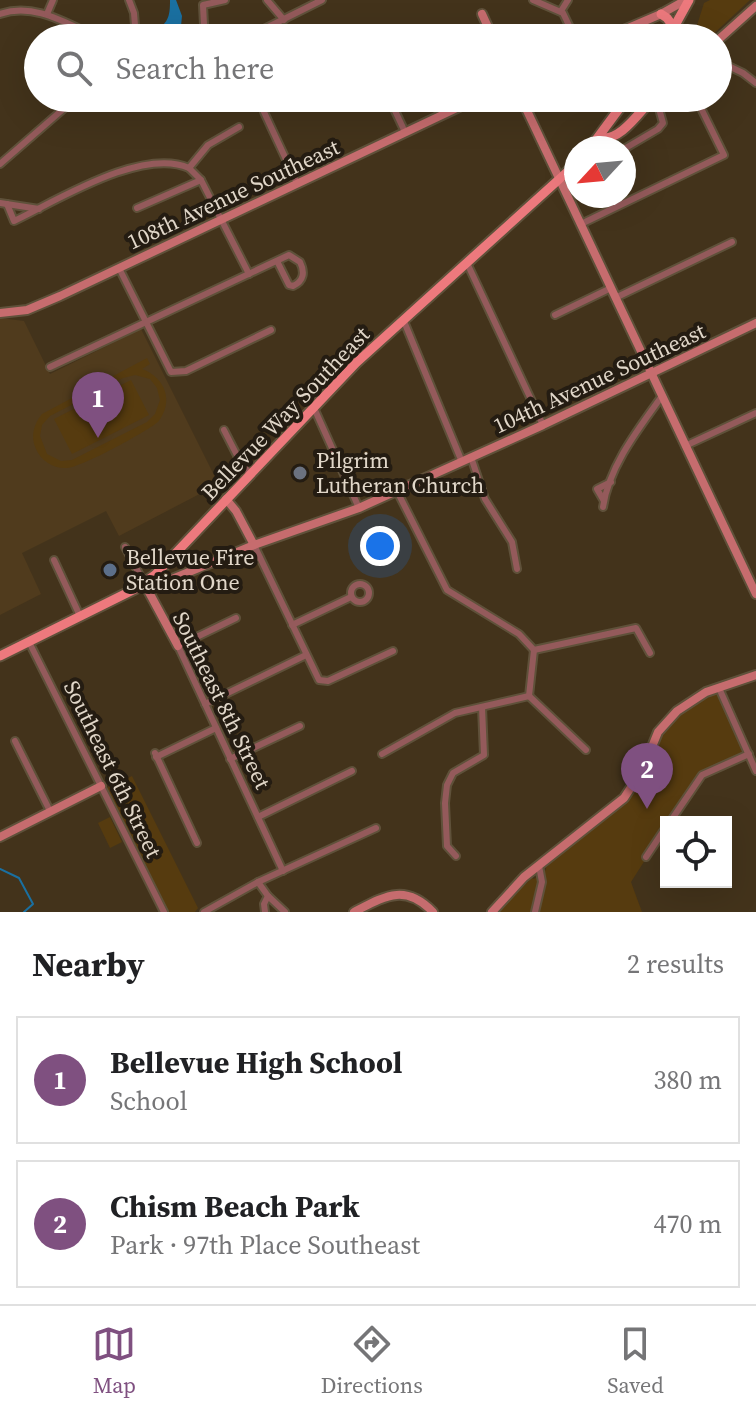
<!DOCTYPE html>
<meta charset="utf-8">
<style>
body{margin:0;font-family:"Source Serif 4",serif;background:#f2f2f2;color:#202124}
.controls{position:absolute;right:24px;bottom:24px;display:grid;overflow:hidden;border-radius:0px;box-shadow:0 8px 32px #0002}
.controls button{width:72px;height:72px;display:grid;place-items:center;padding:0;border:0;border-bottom:2px solid #e0e0e0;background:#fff;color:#202124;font:40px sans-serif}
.compass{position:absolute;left:564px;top:136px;width:72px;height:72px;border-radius:50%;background:#fff;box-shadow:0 8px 32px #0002;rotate:244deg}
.you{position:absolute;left:380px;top:546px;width:28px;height:28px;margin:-20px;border:6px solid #fff;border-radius:50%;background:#1a73e8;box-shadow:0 0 0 12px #1a73e833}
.badge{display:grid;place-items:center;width:52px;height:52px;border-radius:50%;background:#7f5080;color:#fff;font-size:26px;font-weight:700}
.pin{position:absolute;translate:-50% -66px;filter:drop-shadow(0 2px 4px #0008)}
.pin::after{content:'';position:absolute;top:42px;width:28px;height:24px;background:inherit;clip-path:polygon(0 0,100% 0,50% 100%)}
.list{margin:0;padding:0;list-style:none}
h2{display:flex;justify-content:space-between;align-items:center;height:104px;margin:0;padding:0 32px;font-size:34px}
h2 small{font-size:26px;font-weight:400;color:#757577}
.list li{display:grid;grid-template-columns:52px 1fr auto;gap:24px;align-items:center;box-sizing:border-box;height:128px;margin:0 16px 16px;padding:0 16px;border:2px solid #e0e0e0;border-radius:0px}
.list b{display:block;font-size:30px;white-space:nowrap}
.list p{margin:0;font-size:26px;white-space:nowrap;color:#757577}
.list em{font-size:26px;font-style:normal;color:#757577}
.icon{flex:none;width:44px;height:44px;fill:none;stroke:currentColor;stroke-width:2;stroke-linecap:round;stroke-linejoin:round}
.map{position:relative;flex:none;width:756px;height:912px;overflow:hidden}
.search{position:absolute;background:#fff;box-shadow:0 8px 32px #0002;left:24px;right:24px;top:24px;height:88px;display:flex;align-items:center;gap:20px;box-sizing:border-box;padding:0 28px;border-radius:44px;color:#757577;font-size:30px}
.sheet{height:392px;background:#fff}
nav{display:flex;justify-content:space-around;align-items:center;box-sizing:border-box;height:112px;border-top:2px solid #e0e0e0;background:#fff;font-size:22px;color:#757577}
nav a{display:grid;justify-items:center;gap:4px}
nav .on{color:#7f5080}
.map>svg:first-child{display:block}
.built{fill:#503b1d}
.green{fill:#563b0f;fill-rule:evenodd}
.water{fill:#1a70a1}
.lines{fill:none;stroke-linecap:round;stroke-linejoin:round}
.stream{stroke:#1a70a1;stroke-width:2}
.street-casing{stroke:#5f513a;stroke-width:10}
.secondary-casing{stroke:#5f513a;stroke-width:12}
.primary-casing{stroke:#5f513a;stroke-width:13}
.street{stroke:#945a5b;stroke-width:6}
.secondary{stroke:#c66c6e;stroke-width:8}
.primary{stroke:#ed797d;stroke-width:9}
.worship-dot{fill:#6b7280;stroke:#241c12;stroke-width:3}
.service-dot{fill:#5c6f8a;stroke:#241c12;stroke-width:3}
.labels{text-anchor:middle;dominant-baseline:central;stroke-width:8;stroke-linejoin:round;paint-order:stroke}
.street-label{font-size:22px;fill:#e1d7c9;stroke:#241c12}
.poi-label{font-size:22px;fill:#e1d7c9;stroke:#241c12;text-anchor:start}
</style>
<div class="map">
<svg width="756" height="912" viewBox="0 0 756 912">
<rect width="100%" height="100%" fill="#43331b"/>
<polygon class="built" points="0,318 24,321 50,374 141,329 221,489 213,487 119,536 106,511 22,553 41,594 0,615"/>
<g class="green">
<polygon points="710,0 750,0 709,38 693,38 704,3"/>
<path d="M147,358L150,364L142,369C166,378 174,402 158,422C144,433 82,467 67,468C54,469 41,461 36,449C30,436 34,424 42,414ZM135,375L150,379L157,388L160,400L155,414L147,422L72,460L61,461L47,454L40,436L42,425L50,416L123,378Z"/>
<polygon points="131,380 149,415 72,454 54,419"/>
<polygon points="717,691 720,693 749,754 707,772 669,822 666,822 666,827 631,882 642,912 496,912 532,878 534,879 546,870 546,867 631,797 652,769 661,735 688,702"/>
<polygon points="132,776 198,908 195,912 167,912 107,788"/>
<polygon points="110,817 122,842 110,848 98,823"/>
</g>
<path class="water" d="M170,0H176L182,16L181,26L164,37L157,38L156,31C169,22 170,15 170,0Z"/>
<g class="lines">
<polyline class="stream" points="0,869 19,878 33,904 24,912"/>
<g class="street-casing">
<g id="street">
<polyline points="129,0 134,13 136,38"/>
<polyline points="267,0 284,20"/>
<polyline points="533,0 563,13 575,38"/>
<polyline points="561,11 568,0"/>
<path d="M0,14C35,2 67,24 99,38"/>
<polyline points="47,14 53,0"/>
<polyline points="207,38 204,25 203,5 225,0"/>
<polyline points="218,38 237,31 262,30 322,0"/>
<polyline points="380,38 389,38"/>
<polyline points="718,61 743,73 756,83"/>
<polyline points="31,80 38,83"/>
<polyline points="52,98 62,109"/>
<polyline points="389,98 405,132"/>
<polyline points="264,112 297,183"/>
<polyline points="624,149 658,129 663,123 656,98"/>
<polyline points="0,164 76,98"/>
<polyline points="189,168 201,180 249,274"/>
<polyline points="0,203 39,209"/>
<path d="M7,204L14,221C58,200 142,147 189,168L208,145L239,127"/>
<polyline points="137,208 201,180"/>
<polyline points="581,224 724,155 696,98"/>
<polyline points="467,263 543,425"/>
<polyline points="119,268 171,372 186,371 271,330"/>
<polyline points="615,298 732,242"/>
<polyline points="555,315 611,288"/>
<polyline points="403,319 462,462"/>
<path d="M50,367C130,330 209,292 289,255L300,262C305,272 304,281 293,286L289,285L277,261"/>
<polyline points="314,408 359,508"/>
<polyline points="224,430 242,465 251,474"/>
<polyline points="685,446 756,413"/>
<polyline points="471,457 485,499 512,542 517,569"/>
<polyline points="397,491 447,590 519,634 534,650 636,628 650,653"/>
<polyline points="604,501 597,489 611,482"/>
<path d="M603,507C609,466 639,428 662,396"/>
<polyline points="254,545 319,680 328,681 393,651"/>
<polyline points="125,547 144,583"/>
<polyline points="54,560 80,616"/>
<circle cx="360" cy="593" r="9"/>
<polyline points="236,618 178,646 283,871"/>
<polyline points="292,625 351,597"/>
<polyline points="29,642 164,912"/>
<polyline points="719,688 756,771"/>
<polyline points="529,696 586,750"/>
<polyline points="529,696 534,650"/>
<polyline points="205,704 306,655"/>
<polyline points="15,741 50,811"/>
<polyline points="155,753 197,843"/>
<polyline points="382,754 455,713 529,696"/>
<polyline points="156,757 216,728"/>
<polyline points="230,759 300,726"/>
<polyline points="258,817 352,771"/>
<polyline points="670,822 702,775 749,754"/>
<polyline points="456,856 447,846 445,803 447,785 453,773 484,755 482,707"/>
<polyline points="646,857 666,827"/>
<polyline points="258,882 268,896 285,912"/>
<polyline points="204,912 258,882 376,828"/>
<polyline points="265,912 264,904 268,896"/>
<polyline points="535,912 542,882 539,866"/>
</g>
</g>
<g class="secondary-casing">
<g id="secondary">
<polyline points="482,14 493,38"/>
<polyline points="605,38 661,14 686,0"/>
<polyline points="718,40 756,6"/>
<polyline points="521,98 756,594"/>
<polyline points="0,313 27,310 60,296 478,98"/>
<polyline points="226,499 236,511 254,545"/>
<polyline points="144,583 160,584 254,545 359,508 543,425 756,323"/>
<polyline points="144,583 178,646"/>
<polyline points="0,837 101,786"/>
<path d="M354,912C385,896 405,883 433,912"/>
<polyline points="492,912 524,877 624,798 643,769 658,732 677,711 706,692 756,675"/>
</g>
</g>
<g class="primary-casing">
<g id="primary">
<polyline points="661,14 667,18 675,29"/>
<polyline points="668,38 689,0"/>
<path d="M599,137C619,144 640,111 653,98"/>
<polyline points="590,148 627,98"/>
<polyline points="0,656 135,589 155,575 356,363 576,164"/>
</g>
</g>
<use href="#street" class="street"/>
<use href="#secondary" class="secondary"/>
<use href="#primary" class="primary"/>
</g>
<circle class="worship-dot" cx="300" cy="473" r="8"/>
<circle class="service-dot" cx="110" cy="570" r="8"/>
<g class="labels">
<g class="street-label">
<text transform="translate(233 194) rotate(-25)">108th Avenue Southeast</text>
<text transform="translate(599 378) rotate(-25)">104th Avenue Southeast</text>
<text transform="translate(285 413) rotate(-46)">Bellevue Way Southeast</text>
<text transform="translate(222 700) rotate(64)">Southeast 8th Street</text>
<text transform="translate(113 769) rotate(64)">Southeast 6th Street</text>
</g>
<g class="poi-label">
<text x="316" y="460">Pilgrim<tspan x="316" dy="25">Lutheran Church</tspan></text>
<text x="126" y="557">Bellevue Fire<tspan x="126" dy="25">Station One</tspan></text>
</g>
</g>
</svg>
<div class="controls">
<button><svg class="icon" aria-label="locate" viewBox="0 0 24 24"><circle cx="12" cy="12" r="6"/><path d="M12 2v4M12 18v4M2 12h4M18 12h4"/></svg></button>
</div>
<svg class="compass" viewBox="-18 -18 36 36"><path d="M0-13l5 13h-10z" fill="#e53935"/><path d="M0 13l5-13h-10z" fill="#757577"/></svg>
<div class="you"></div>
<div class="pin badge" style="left:98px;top:438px">1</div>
<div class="pin badge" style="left:647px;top:809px">2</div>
<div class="search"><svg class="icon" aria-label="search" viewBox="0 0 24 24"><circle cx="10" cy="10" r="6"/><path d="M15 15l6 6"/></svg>Search here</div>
</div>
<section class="sheet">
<h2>Nearby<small>2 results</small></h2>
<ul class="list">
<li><span class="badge">1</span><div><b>Bellevue High School</b><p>School</p></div><em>380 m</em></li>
<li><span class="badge">2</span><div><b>Chism Beach Park</b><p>Park · 97th Place Southeast</p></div><em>470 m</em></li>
</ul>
</section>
<nav>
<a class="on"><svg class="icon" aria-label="map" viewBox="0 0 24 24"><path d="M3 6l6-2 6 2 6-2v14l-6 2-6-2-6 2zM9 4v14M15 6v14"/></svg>Map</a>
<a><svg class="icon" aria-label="directions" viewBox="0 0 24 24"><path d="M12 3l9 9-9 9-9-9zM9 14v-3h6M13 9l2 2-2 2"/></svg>Directions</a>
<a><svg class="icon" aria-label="saved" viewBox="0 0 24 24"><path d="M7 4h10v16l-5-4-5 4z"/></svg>Saved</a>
</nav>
